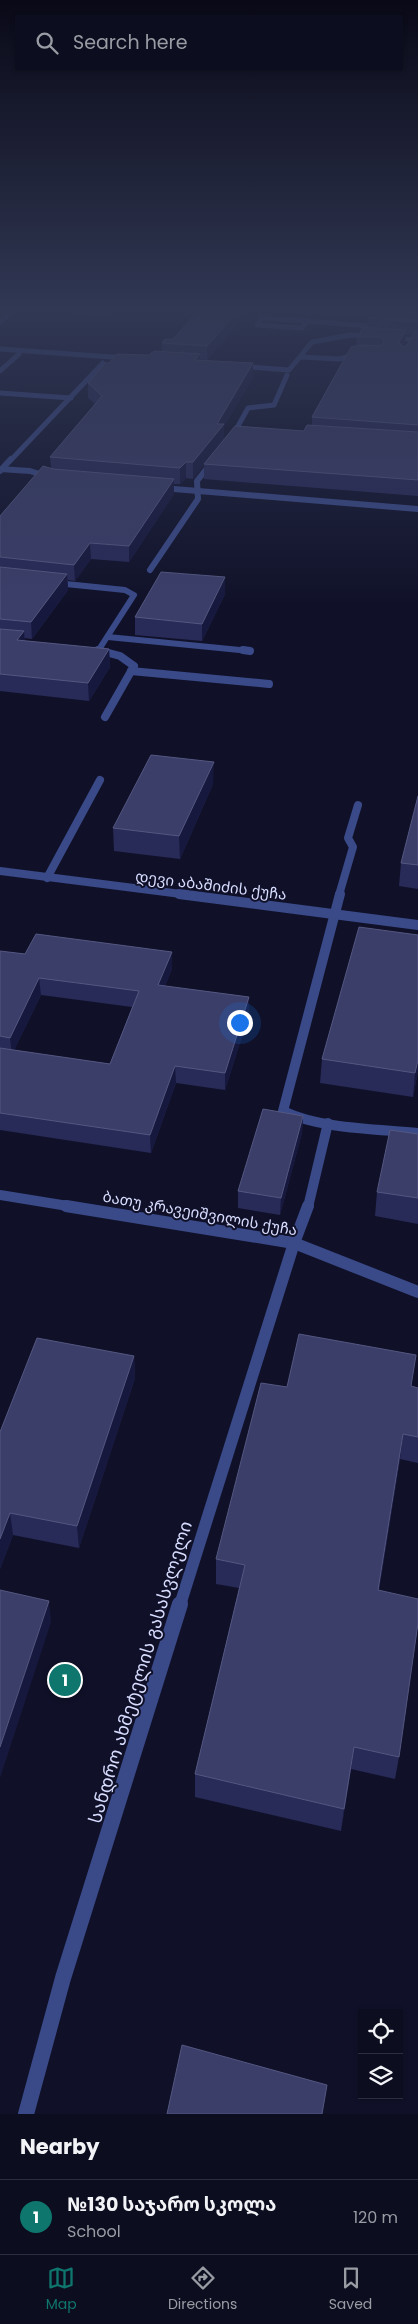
<!DOCTYPE html>
<meta charset="utf-8">
<style>
body{margin:0;font-family:Poppins,"Noto Sans Georgian",sans-serif;background:#1a1b2c;color:#f1f3f6}
.controls{position:absolute;right:15px;bottom:15px;display:grid;overflow:hidden;border-radius:0px;box-shadow:0 1px 4px #0004}
.controls button{width:45px;height:45px;display:grid;place-items:center;padding:0;border:0;border-bottom:1px solid #2c2d3d;background:#0c0d1f;color:#f1f3f6;font:25px sans-serif}
.you{position:absolute;left:239px;top:1022px;width:18px;height:18px;margin:-12px;border:4px solid #fff;border-radius:50%;background:#1a73e8;box-shadow:0 0 0 8px #1a73e833}
.badge{display:grid;place-items:center;width:32px;height:32px;border-radius:50%;background:#0f766e;color:#fff;font-size:16px;font-weight:700}
.pin{position:absolute;translate:-50% -50%;border:2px solid #fff;box-shadow:0 1px 5px #0006}
.list{margin:0;padding:0;list-style:none}
h2{display:flex;justify-content:space-between;align-items:center;height:65px;margin:0;padding:0 20px;font-size:21px}
h2 small{font-size:16px;font-weight:400;color:#9a9ca4}
.list li{display:grid;grid-template-columns:32px 1fr auto;gap:15px;align-items:center;box-sizing:border-box;height:75px;padding:0 20px;border-top:1px solid #2c2d3d}
.list b{display:block;font-size:19px;white-space:nowrap}
.list p{margin:0;font-size:16px;white-space:nowrap;color:#9a9ca4}
.list em{font-size:16px;font-style:normal;color:#9a9ca4}
.icon{flex:none;width:28px;height:28px;fill:none;stroke:currentColor;stroke-width:2;stroke-linecap:round;stroke-linejoin:round}
.map{position:relative;flex:none;width:418px;height:2114px;overflow:hidden}
.search{position:absolute;background:#0c0d1f;box-shadow:0 1px 4px #0004;left:15px;right:15px;top:15px;height:55px;display:flex;align-items:center;gap:12px;box-sizing:border-box;padding:0 18px;border-radius:0px;color:#9a9ca4;font-size:19px}
.sheet{height:140px;background:#0c0d1f}
nav{display:flex;justify-content:space-around;align-items:center;box-sizing:border-box;height:70px;border-top:1px solid #2c2d3d;background:#0c0d1f;font-size:14px;color:#9a9ca4}
nav a{display:grid;justify-items:center;gap:2px}
nav .on{color:#0f766e}
.map>svg:first-child{display:block}
.lines{fill:none;stroke-linecap:round;stroke-linejoin:round}
.service-far5{stroke:#3a4a88;stroke-width:5}
.service-far4{stroke:#3a4a88;stroke-width:6}
.service-far3{stroke:#3a4a88;stroke-width:8}
.service-far2{stroke:#3a4a88;stroke-width:10}
.service-far1{stroke:#3a4a88;stroke-width:12}
.service{stroke:#3a4a88;stroke-width:16}
.tertiary-far2{stroke:#3a4a88;stroke-width:5}
.tertiary-far1{stroke:#3a4a88;stroke-width:8}
.tertiary{stroke:#3a4a88;stroke-width:10}
.wall{fill:#282a57;fill-rule:evenodd}
.shaded-wall{fill:#17183d}
.building{fill:#3b3e69;stroke:#545780}
.labels{text-anchor:middle;dominant-baseline:central;stroke-width:4;stroke-linejoin:round;paint-order:stroke}
.street-label{font-size:15px;fill:#d8ddff;stroke:#101129}
.near-street-label{font-size:18px;fill:#d8ddff;stroke:#101129}
</style>
<div class="map">
<svg width="418" height="2114" viewBox="0 0 418 2114">
<rect width="100%" height="100%" fill="#101129"/>
<g class="lines">
<g class="service-far5">
<polygon points="262,318 307,321 302,328 257,325"/>
<polyline points="307,321 380,327"/>
<polyline points="392,338 418,340"/>
<polyline points="0,349 126,358"/>
<polyline points="301,357 339,359 359,354"/>
<polyline points="240,366 289,370 312,342 350,335 370,336"/>
<polyline points="0,371 19,354"/>
<polyline points="0,393 71,398"/>
<polyline points="232,437 248,408 274,405 287,375"/>
<polyline points="10,461 103,363"/>
</g>
<g class="service-far4">
<polyline points="0,469 30,471 49,477"/>
<polyline points="0,471 11,459"/>
<polyline points="162,488 418,509"/>
<polyline points="150,570 198,499 197,481 212,462"/>
<polyline points="56,583 125,590 134,595 98,651 100,652"/>
<polyline points="108,637 250,651"/>
</g>
<g class="service-far3">
<polyline points="98,650 120,656 134,666 105,717"/>
<polyline points="243,650 250,651"/>
<polyline points="131,671 269,684"/>
<polyline points="47,878 100,780"/>
<polyline points="339,895 353,847 348,838 358,805"/>
</g>
<g class="service-far2">
<path d="M340,894L283,1111C320,1129 377,1129 418,1133"/>
<polyline points="0,1195 74,1207"/>
<polyline points="308,1207 328,1123"/>
</g>
<g class="service-far1">
<polyline points="66,1206 294,1243 418,1292"/>
<polyline points="180,1605 294,1243 308,1206"/>
</g>
<polyline class="service" points="26,2114 63,1978 180,1604"/>
<polyline class="tertiary-far2" points="0,322 13,311"/>
<polyline class="tertiary-far1" points="0,871 189,895"/>
<polyline class="tertiary" points="179,894 418,925"/>
</g>
<g class="wall">
<polygon points="63,311 115,311 111,315 63,312"/>
<path d="M198,311H249L207,360L200,359V360L253,378L224,426V439L304,431L312,426V417L356,346L357,337L367,327L368,317L268,311H418V496L204,479V464L193,479L186,478L180,484H174V494L129,562L91,559L75,581L68,580V590L32,639L24,638L25,641L109,649L110,667L89,701L0,691V516L51,468L50,457L95,404L88,398V383L109,363L149,355L162,351V343L173,339ZM405,335H413L407,345L403,347L405,343Z"/>
<polygon points="225,594 202,641 135,635 135,617"/>
<polygon points="213,784 180,859 114,851 113,828"/>
<polygon points="418,796 418,889 399,886 401,863"/>
<path d="M0,951L25,954L172,952V969L165,986L249,997V1014L225,1090L176,1083L151,1153L0,1130ZM41,995L132,1007L110,1064L14,1050Z"/>
<polygon points="322,1059 418,1071 413,1097 320,1083"/>
<polygon points="303,1116 302,1133 280,1215 238,1208 238,1191"/>
<polygon points="418,1134 418,1224 375,1216 377,1192"/>
<polygon points="134,1356 135,1378 79,1548 13,1535 0,1569 0,1432"/>
<polygon points="412,1386 418,1388 418,1463 400,1459 379,1590 399,1757 395,1779 351,1769 341,1831 195,1797 195,1774 239,1588 216,1584 216,1559 287,1387"/>
</g>
<g class="shaded-wall">
<polygon points="111,311 115,311 111,315"/>
<polygon points="238,311 249,311 207,360 207,346"/>
<polygon points="406,330 405,343 398,355 399,342"/>
<polygon points="200,354 200,368 195,360"/>
<polygon points="253,363 253,378 224,426 224,440 193,479 193,462"/>
<polygon points="186,462 186,478 180,484 180,468"/>
<polygon points="174,479 174,494 129,562 129,546"/>
<polygon points="90,543 91,559 75,581 74,565"/>
<polygon points="67,574 68,590 32,639 31,622"/>
<polygon points="225,577 225,594 202,641 202,624"/>
<polygon points="24,631 25,649 17,640"/>
<polygon points="109,649 110,667 89,701 88,683"/>
<polygon points="214,762 213,784 180,859 179,836"/>
<polygon points="172,952 172,969 159,1002 158,985"/>
<polygon points="39,978 41,995 12,1055 10,1038"/>
<polygon points="249,997 249,1014 225,1090 225,1073"/>
<polygon points="418,1060 418,1071 413,1097 415,1073"/>
<polygon points="175,1066 176,1083 151,1153 150,1135"/>
<polygon points="303,1116 302,1133 280,1215 281,1198"/>
<polygon points="134,1356 135,1378 79,1548 77,1526"/>
<polygon points="403,1434 400,1459 375,1614 378,1590"/>
<polygon points="10,1513 13,1535 0,1569 0,1539"/>
<polygon points="49,1601 51,1622 0,1778 0,1747"/>
<polygon points="354,1747 351,1769 341,1831 344,1809"/>
</g>
<g class="building">
<polygon points="198,311 238,311 207,346 162,343 165,339 173,339"/>
<polygon points="402,311 418,311 418,312"/>
<polygon points="368,317 418,320 418,322 367,318"/>
<polygon points="363,327 406,330 399,342 403,347 407,345 415,331 418,331 418,425 312,417 351,347 360,345 380,346 384,343 384,340 381,337 357,337"/>
<polygon points="154,351 200,354 195,360 253,363 217,424 224,424 193,462 186,462 180,468 50,457 102,396 88,383 105,363 109,363 117,354 149,355"/>
<polygon points="307,425 418,432 418,480 204,464 235,426 304,431"/>
<polygon points="43,466 53,469 174,479 129,546 90,543 74,565 0,557 0,516"/>
<polygon points="0,567 67,574 31,622 0,619"/>
<polygon points="161,572 225,577 202,624 135,617"/>
<polygon points="0,629 24,631 17,640 109,649 88,683 0,674"/>
<polygon points="151,755 214,762 179,836 113,828"/>
<polygon points="418,796 418,865 401,863"/>
<polygon points="359,927 418,935 418,1060 415,1073 322,1059"/>
<polygon points="36,934 172,952 158,985 249,997 225,1073 175,1066 150,1135 0,1113 0,1048 110,1064 139,991 39,978 10,1038 0,1036 0,951 25,954"/>
<polygon points="263,1109 303,1116 281,1198 238,1191"/>
<polygon points="390,1130 418,1134 418,1198 377,1192"/>
<polygon points="299,1334 416,1355 411,1386 418,1388 418,1437 403,1434 378,1590 418,1599 418,1623 399,1757 354,1747 344,1809 195,1774 245,1565 216,1559 261,1383 287,1387"/>
<polygon points="37,1338 134,1356 77,1526 10,1513 0,1539 0,1432"/>
<polygon points="0,1590 49,1601 0,1747"/>
<polygon points="182,2045 327,2085 322,2114 167,2114"/>
</g>
<linearGradient id="sky" x2="0" y2="1"><stop stop-color="#090917"/><stop offset="0.51" stop-color="#313854"/><stop offset="1" stop-color="#313854" stop-opacity="0"/></linearGradient>
<rect width="418" height="607" fill="url(#sky)"/>
<g class="labels">
<g class="street-label">
<text transform="translate(211 885) rotate(7)">დევი აბაშიძის ქუჩა</text>
<text transform="translate(200 1213) rotate(10)">ბათუ კრავეიშვილის ქუჩა</text>
</g>
<g class="near-street-label">
<text transform="translate(140 1672) rotate(-73)">სანდრო ახმეტელის გასასვლელი</text>
</g>
</g>
</svg>
<div class="controls">
<button><svg class="icon" aria-label="locate" viewBox="0 0 24 24"><circle cx="12" cy="12" r="6"/><path d="M12 2v4M12 18v4M2 12h4M18 12h4"/></svg></button>
<button><svg class="icon" aria-label="layers" viewBox="0 0 24 24"><path d="M12 4l9 5-9 5-9-5zM3 14l9 5 9-5"/></svg></button>
</div>
<div class="you"></div>
<div class="pin badge" style="left:65px;top:1680px">1</div>
<div class="search"><svg class="icon" aria-label="search" viewBox="0 0 24 24"><circle cx="10" cy="10" r="6"/><path d="M15 15l6 6"/></svg>Search here</div>
</div>
<section class="sheet">
<h2>Nearby<small></small></h2>
<ul class="list">
<li><span class="badge">1</span><div><b>№130 საჯარო სკოლა</b><p>School</p></div><em>120 m</em></li>
</ul>
</section>
<nav>
<a class="on"><svg class="icon" aria-label="map" viewBox="0 0 24 24"><path d="M3 6l6-2 6 2 6-2v14l-6 2-6-2-6 2zM9 4v14M15 6v14"/></svg>Map</a>
<a><svg class="icon" aria-label="directions" viewBox="0 0 24 24"><path d="M12 3l9 9-9 9-9-9zM9 14v-3h6M13 9l2 2-2 2"/></svg>Directions</a>
<a><svg class="icon" aria-label="saved" viewBox="0 0 24 24"><path d="M7 4h10v16l-5-4-5 4z"/></svg>Saved</a>
</nav>
